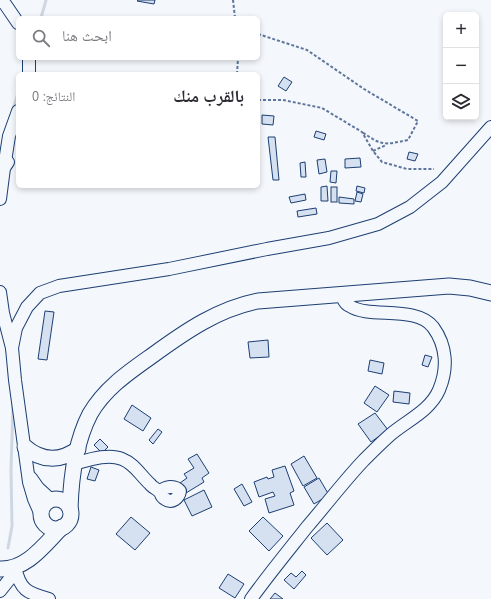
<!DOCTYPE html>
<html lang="ar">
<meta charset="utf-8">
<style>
body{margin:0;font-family:"PT Sans","Noto Naskh Arabic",sans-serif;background:#f7f7f7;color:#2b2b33;direction:rtl}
.controls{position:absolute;right:12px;top:12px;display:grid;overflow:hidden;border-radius:6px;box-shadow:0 2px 6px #0003}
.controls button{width:36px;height:36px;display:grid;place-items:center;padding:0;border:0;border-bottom:1px solid #e1e1e2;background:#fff;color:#2b2b33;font:20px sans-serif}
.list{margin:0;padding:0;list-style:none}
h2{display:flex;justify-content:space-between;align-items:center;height:52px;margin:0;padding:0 16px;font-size:17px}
h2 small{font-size:13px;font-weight:400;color:#7c7c81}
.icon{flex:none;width:22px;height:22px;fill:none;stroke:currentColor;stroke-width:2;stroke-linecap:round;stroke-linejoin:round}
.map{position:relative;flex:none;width:491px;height:599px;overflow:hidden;direction:ltr}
.search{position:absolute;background:#fff;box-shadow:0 2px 6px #0003;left:16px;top:16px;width:244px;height:44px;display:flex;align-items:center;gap:10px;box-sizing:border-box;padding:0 14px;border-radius:6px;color:#7c7c81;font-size:15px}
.panel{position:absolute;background:#fff;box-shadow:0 2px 6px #0003;left:16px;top:72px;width:244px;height:116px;border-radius:6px;direction:rtl}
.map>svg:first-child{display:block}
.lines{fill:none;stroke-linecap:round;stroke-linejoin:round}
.stream{stroke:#cfd7e4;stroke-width:3}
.building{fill:#d5e0f0;stroke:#1d3f73}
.minor-casing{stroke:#1d3f73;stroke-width:14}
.major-casing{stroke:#1d3f73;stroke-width:17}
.path{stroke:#5e769c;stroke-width:2;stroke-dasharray:3 2;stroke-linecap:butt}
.minor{stroke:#f4f7fb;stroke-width:12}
.major{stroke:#f4f7fb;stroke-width:15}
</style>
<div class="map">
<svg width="491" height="599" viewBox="0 0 491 599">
<rect width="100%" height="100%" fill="#f4f7fb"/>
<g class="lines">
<g class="stream">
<polyline points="41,18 46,0"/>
<polyline points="13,110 18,93"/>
<polyline points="8,548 12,526 11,470 13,405"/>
</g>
</g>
<g class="building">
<polygon points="138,0 155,0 154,4 137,1"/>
<polygon points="284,77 292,82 286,91 278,86"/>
<polygon points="262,115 274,116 273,125 262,124"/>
<polygon points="316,131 326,134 324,140 314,137"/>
<polygon points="268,137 275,137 279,180 273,180"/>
<polygon points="409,152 418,154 415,161 407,159"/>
<polygon points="360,158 361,167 345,168 345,159"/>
<polygon points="325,159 327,172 319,174 317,160"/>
<polygon points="305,162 306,177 301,177 300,163"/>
<polygon points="331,171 337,171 336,183 330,182"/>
<polygon points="327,186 328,201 321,201 321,187"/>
<polygon points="357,186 365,188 364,193 356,191"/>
<rect x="331" y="187" width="6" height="15"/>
<polygon points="357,192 363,194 361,202 355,201"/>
<polygon points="305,194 306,200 291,203 289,197"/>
<polygon points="339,197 354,199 354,204 339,203"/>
<polygon points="316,208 317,214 298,217 297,211"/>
<polygon points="45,311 54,312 47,360 38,359"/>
<polygon points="268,340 269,357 250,358 248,342"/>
<polygon points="425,355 432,357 428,367 422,365"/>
<polygon points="370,360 384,363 382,374 368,371"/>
<polygon points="375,386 389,395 377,412 364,403"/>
<polygon points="394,391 410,393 409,404 393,402"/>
<polygon points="132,405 151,418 143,431 124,419"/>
<polygon points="375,413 388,430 371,442 358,424"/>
<polygon points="158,429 162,432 153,444 149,440"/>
<polygon points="100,439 108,447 102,453 94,445"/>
<polygon points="197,454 209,473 202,478 204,482 186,493 180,483 187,478 184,474 194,468 188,459"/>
<polygon points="304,456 317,478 303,486 291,464"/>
<polygon points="285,466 294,491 290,493 294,505 269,513 265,499 275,496 273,492 259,497 254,482 267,477 268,479 274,477 272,470"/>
<polygon points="91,467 99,470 95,481 87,479"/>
<polygon points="319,478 329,495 314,504 304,487"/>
<polygon points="242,484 252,502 244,506 234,489"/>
<polygon points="204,490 212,507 192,516 184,500"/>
<polygon points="131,517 150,533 135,550 116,534"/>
<polygon points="263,517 283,536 269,551 249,531"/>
<polygon points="327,523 343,540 327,555 311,538"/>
<polygon points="302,571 306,575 294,589 284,580 291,573 296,577"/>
<polygon points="228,574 244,584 235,598 219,588"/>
<polygon points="275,593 283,599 270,599"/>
</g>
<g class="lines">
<g class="minor-casing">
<g id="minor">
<polyline points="0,0 5,4 18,23"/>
<polyline points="29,74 29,58"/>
<polyline points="4,168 9,136 18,111"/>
<polyline points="0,199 4,168 8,162"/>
<polyline points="0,292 3,313 12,348 15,380 29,482 34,499 41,515"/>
<polyline points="12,348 16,328 27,307 40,293 59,286 169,269 267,249 329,238 378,224 410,207 442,182 491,127"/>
<path d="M73,464C88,460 108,453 122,459C135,464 140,475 150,484C152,487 157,489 160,492C161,494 161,497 165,499C172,504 179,498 180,491C175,485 165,486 160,492"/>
<polyline points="31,478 38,488 51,500"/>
<path d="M15,567C20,590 27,593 49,599"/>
<polyline points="0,591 16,571"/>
<path d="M251,599C269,574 288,551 307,527C326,505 344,481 364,460C372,452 381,443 390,435C406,421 430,411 439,390C448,369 447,346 433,327C416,305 369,319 350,306C345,304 343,299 341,294"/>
</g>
</g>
<g class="major-casing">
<g id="major">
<path d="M25,447C41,461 60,462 78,449"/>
<circle cx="56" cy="514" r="15"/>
<path d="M70,509C71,477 75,443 90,414C105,388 129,372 153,355C186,331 218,309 258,301L449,286L470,288L491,293"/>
<path d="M0,569C27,570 45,544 62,527"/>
</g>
</g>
<g class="path">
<polyline points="233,0 235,18"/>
<path d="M258,34L307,50L364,89L418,121L408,140C384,145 382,146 362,132"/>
<polyline points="237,74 238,58"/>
<polyline points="258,100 283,100 322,108 362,132 373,151 382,162 407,169 434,169"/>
<polyline points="373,151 386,145"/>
</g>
<use href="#minor" class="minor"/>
<use href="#major" class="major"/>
</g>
</svg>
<div class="controls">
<button>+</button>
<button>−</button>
<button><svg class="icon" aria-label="layers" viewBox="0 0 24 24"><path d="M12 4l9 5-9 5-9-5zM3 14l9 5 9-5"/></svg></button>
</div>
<div class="search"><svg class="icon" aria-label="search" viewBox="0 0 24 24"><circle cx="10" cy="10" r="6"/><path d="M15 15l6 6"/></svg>ابحث هنا</div>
<section class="panel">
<h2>بالقرب منك<small>النتائج: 0</small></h2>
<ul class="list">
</ul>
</section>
</div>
